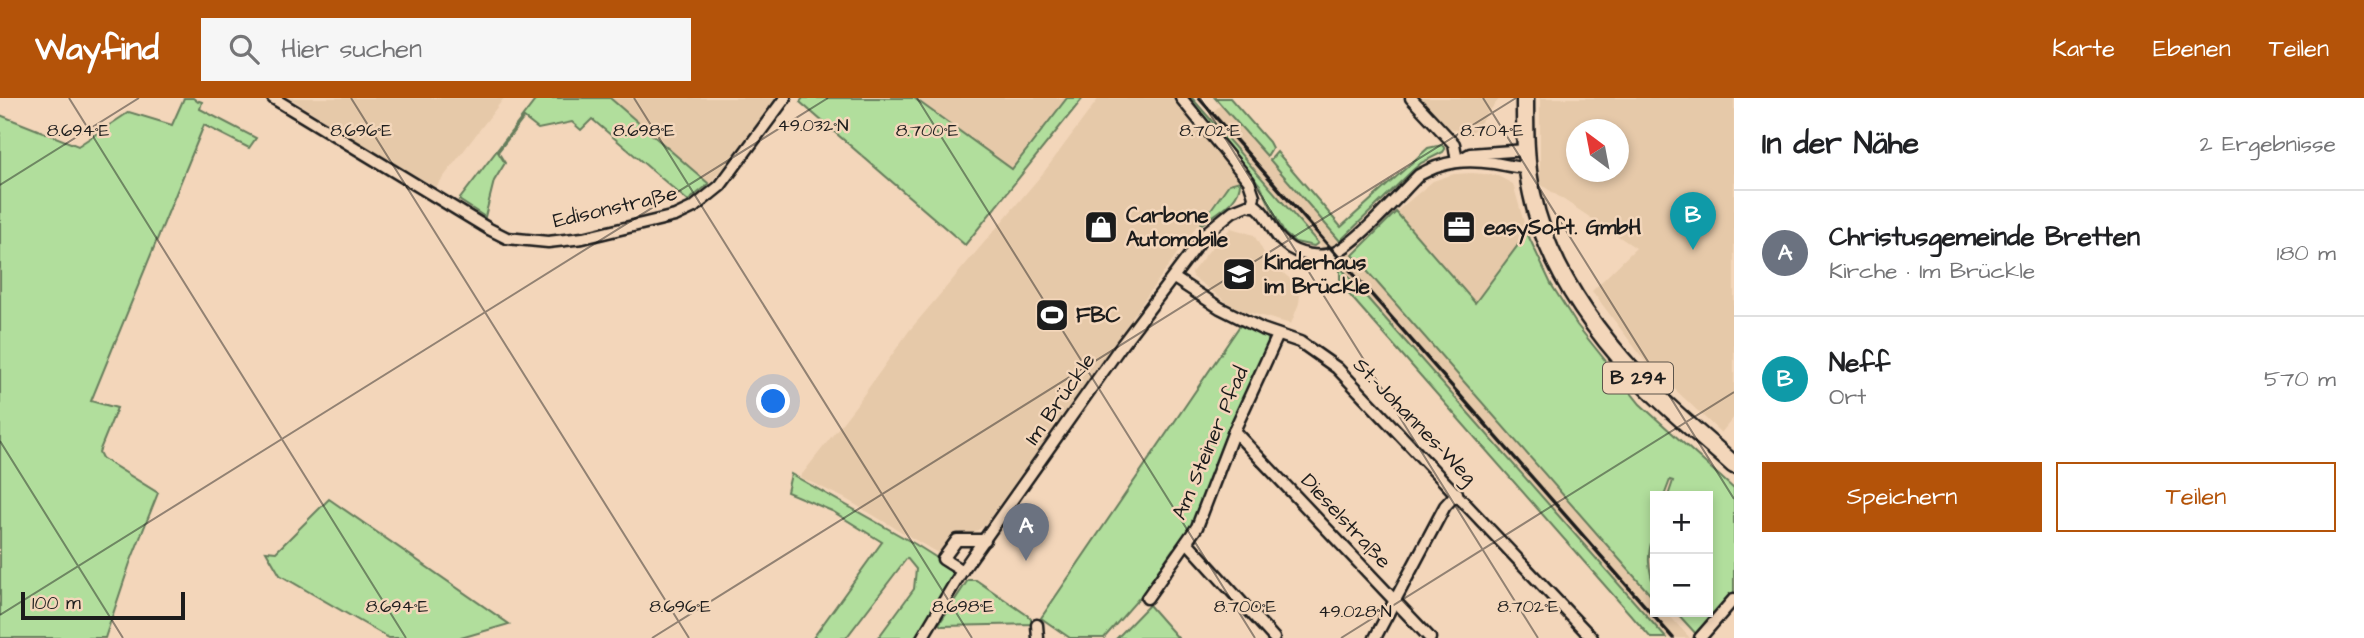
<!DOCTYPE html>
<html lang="de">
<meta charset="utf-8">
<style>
body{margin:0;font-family:"Architects Daughter",sans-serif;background:#f6f6f6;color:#202124}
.controls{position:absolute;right:21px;bottom:21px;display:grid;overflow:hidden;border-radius:0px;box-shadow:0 4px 10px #0003}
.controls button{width:63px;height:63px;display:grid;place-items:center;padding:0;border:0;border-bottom:2px solid #e0e0e0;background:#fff;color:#202124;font:35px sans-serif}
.compass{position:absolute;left:1566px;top:21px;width:63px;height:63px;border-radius:50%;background:#fff;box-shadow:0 4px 10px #0003;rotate:328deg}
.scale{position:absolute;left:21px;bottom:18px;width:164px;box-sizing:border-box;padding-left:7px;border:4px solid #1c1c1c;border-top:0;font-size:19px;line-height:24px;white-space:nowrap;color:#1c1c1c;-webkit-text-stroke:5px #f3d6ba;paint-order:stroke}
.you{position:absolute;left:774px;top:304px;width:24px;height:24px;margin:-18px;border:5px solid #fff;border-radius:50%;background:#1a73e8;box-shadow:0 0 0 10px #1a73e833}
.badge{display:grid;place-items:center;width:46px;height:46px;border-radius:50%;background:#b45309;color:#fff;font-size:23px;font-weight:700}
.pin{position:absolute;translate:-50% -58px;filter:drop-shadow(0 2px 4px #0008)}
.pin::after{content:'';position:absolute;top:37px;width:24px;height:21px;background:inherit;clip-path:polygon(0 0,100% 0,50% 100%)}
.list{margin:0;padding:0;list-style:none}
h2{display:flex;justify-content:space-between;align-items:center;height:91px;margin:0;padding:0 28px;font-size:30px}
h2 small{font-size:23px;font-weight:400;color:#757577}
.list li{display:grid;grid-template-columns:46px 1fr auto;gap:21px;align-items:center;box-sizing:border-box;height:126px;padding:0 28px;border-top:2px solid #e0e0e0}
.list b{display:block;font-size:26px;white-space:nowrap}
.list p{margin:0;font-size:23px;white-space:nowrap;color:#757577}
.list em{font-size:23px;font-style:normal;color:#757577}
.actions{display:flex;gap:14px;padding:21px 28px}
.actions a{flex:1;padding:16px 0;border:2px solid #b45309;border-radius:0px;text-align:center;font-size:24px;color:#b45309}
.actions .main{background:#b45309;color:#fff}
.icon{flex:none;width:38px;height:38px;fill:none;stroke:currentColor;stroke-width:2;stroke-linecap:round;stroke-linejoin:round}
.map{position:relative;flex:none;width:1734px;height:540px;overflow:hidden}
header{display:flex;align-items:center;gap:42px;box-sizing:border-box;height:98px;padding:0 35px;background:#b45309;color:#fff}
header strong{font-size:33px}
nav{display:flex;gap:38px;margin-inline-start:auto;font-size:24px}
.search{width:490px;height:63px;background:#f6f6f6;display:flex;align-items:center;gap:18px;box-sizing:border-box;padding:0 24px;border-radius:0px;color:#757577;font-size:26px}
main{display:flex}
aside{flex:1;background:#fff}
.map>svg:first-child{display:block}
.built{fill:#e6c9a9;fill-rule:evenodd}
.green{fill:#b1de9c;stroke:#667d5c;stroke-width:2}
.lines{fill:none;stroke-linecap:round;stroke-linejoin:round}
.street-casing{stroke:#1c1c1c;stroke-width:15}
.primary-casing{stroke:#1c1c1c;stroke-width:21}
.street{stroke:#f3d6ba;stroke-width:10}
.primary{stroke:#f3d6ba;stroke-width:16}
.rail{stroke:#1c1c1c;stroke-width:3.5}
.ticks{fill:none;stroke:#1c1c1c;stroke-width:2;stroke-opacity:0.45}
.labels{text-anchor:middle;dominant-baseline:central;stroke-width:5;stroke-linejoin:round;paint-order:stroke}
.shield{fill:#f3d6ba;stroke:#5c544b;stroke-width:2}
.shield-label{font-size:19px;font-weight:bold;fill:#1c1c1c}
.street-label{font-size:21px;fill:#1c1c1c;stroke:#f3d6ba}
.poi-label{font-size:21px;font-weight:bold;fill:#1c1c1c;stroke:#f3d6ba;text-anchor:start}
.ticks-label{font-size:18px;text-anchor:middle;fill:#1c1c1c;stroke:#f3d6ba;stroke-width:5;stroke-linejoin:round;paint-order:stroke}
</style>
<header>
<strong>Wayfind</strong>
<div class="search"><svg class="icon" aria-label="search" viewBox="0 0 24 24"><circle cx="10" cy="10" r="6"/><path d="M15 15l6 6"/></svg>Hier suchen</div>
<nav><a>Karte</a><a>Ebenen</a><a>Teilen</a></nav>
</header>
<main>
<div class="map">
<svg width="1734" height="540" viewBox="0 0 1734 540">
<rect width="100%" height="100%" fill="#f3d6ba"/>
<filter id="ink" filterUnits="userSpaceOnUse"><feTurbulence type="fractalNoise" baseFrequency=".0143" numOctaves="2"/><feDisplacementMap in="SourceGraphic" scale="14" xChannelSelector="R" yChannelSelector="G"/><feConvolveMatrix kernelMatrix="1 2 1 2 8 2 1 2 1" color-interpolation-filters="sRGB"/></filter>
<g filter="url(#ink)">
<g class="built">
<polygon points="290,0 504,0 436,89 375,54"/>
<polygon points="610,0 776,0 732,60 709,86"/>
<polygon points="916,0 1066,0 1012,70"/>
<polygon points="1099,0 1173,0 1240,83 1229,86 1208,112 984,428 968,438 958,434 941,457 844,400 800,379 857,306 909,233 1044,74"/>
<polygon points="1414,0 1500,0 1471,36 1443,28"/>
<path d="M1540,0H1734V319L1721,335L1645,263L1592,193L1636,150L1540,86ZM1576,32H1618V74H1576Z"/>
<polygon points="1221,7 1655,502 1655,514 1666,514 1690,540 1666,540 1614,482 1207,18"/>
<polygon points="1472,75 1496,77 1513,86 1527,135 1475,206 1396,114 1433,83 1454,76"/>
<polygon points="1231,130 1254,137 1268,162 1301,190 1299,205 1291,226 1244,213 1228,205 1193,179 1192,174 1216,144"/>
</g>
<g class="green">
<polygon points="184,0 193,0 198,4 199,3 202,4 200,11 256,40 249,50 204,27 91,303 117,310 99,354 102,360 158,395 130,465 105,540 0,540 0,17 78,48 129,14 172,27"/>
<polygon points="537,0 610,0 709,86 688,103 592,21 581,32 572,24 538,31 524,20 498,54 505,65 494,83 485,119 459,102"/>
<polygon points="803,0 914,0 1012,71 1067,0 1083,0 965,147 800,4"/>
<polygon points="1188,0 1192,0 1318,145 1314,148 1295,144 1284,135 1260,87"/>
<polygon points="1215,0 1230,0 1269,44 1272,50 1267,58"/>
<polygon points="1442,47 1445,51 1443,54 1421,65 1413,72 1340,143 1270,62 1277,54 1341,129 1428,50"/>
<path d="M1240,83C1241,105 1213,116 1199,128L1229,86Z"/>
<path d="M1396,114L1475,205L1527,135L1551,186L1577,227L1640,306L1734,391V498L1697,537L1676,514H1708V398H1668L1673,383L1670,382L1664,398H1655C1655,407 1657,417 1655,426C1653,439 1648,451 1649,464C1650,478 1655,488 1655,502L1353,157Z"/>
<polygon points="1340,169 1666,540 1651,540 1340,186"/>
<polygon points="1241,226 1265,236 1272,248 1187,444 1173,451 1140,499 1104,540 1070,540 1041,520"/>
<polygon points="791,376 915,446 956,472 916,540 878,540 914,491 916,471 907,460 846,540 813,540 882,444 832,413 787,394"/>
<polygon points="329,401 509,526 461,540 389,540 280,477 266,453 276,454"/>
<polygon points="968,482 976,482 1027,517 1036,526 942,528 939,526"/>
<polygon points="1149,507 1178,540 1117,540"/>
</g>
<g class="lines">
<g class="street-casing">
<g id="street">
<polyline points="273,0 489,131 507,140 548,144 583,140 675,118 694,109 720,88 785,0"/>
<polyline points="1181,0 1249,83 1254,98 1252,108"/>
<polyline points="1411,0 1454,46 1457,63"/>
<polyline points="1458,63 1470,56 1526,52"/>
<polyline points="1174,180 1220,210 1262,231 1300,244 1337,270 1592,540"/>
<polyline points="1234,333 1430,540"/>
<polyline points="1187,444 1274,540"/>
<polyline points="962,473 943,461 957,442 985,442"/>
<polyline points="1147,500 1197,429 1234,333 1278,237"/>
<polyline points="1037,527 1038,540"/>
<path d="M922,540L962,473L1121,248L1207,134L1233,113L1248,107L1256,108C1270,118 1271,136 1285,146C1297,157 1321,161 1336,154C1360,142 1398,98 1419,77C1444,63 1465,61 1494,65C1506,67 1516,70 1527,70"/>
<polyline points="1375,540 1445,408 1457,395"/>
<polyline points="1700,540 1734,501"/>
</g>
</g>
<g class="primary-casing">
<path id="primary" d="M1525,0C1525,32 1525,65 1532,96C1546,164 1589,226 1635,276C1665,309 1701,337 1734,367"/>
</g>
<use href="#street" class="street"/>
<use href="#primary" class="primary"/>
<polyline class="rail" points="1199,0 1673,540"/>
</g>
</g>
<path class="ticks" d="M69,0L406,540M351,0L689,540M634,0L972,540M917,0L1255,540M1200,0L1538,540M1483,0L1734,401M0,87L139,0M0,343L123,540M0,517L828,0M652,540L1516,0M1341,540L1734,294"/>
<defs>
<g id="shop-square" transform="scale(1.75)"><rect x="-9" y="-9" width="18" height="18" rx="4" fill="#1c1c1c" stroke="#f3d6ba"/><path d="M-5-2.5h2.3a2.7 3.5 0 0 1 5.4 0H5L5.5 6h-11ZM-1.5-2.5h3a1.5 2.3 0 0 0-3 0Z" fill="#fff"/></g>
<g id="office-square" transform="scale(1.75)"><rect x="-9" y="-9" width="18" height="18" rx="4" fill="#1c1c1c" stroke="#f3d6ba"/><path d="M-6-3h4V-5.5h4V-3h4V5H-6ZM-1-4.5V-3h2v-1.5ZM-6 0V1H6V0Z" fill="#fff"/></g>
<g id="school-square" transform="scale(1.75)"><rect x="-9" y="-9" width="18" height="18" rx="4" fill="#1c1c1c" stroke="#f3d6ba"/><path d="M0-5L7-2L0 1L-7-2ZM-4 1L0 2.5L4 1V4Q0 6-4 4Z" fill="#fff"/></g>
<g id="stadium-square" transform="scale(1.75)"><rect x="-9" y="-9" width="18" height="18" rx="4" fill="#1c1c1c" stroke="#f3d6ba"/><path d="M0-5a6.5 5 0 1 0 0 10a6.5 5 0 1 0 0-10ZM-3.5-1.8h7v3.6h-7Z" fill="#fff"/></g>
</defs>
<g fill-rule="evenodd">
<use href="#shop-square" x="1101" y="129"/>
<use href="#office-square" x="1459" y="129"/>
<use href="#school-square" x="1239" y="176"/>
<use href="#stadium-square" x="1052" y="217"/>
</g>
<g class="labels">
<rect class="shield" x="1603" y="264.5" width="70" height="31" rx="5"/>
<g class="shield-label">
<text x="1638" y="280">B 294</text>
</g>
<g class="street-label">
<text transform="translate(615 109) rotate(-13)">Edisonstraße</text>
<text transform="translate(1060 301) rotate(-55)">Im Brückle</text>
<text transform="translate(1415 323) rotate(46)">St.-Johannes-Weg</text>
<text transform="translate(1210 345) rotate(-67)">Am Steiner Pfad</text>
<text transform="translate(1346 423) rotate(47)">Dieselstraße</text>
</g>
<g class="poi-label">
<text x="1126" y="117">Carbone<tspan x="1126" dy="24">Automobile</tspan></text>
<text x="1484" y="129">easySoft. GmbH</text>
<text x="1264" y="164">Kinderhaus<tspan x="1264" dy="24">im Brückle</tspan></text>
<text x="1076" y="217">FBC</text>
</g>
</g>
<g class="ticks-label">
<text x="813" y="33">49.032°N</text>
<text x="78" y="38">8.694°E</text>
<text x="361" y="38">8.696°E</text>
<text x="644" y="38">8.698°E</text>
<text x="927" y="38">8.700°E</text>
<text x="1210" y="38">8.702°E</text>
<text x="1492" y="38">8.704°E</text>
<text x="397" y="514">8.694°E</text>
<text x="680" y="514">8.696°E</text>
<text x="963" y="514">8.698°E</text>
<text x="1245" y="514">8.700°E</text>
<text x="1528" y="514">8.702°E</text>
<text x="1355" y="519">49.028°N</text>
</g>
</svg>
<div class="controls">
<button>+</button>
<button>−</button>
</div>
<svg class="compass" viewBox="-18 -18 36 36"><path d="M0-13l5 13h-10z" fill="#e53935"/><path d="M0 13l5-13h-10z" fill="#757577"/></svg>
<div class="scale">100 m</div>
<div class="you"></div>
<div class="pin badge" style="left:1026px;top:463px;background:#6b7280">A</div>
<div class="pin badge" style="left:1693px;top:152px;background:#0f9aa8">B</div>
</div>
<aside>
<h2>In der Nähe<small>2 Ergebnisse</small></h2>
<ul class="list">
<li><span class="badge" style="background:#6b7280">A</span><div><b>Christusgemeinde Bretten</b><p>Kirche · Im Brückle</p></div><em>180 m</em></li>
<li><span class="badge" style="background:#0f9aa8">B</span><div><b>Neff</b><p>Ort</p></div><em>570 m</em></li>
</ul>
<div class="actions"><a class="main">Speichern</a><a>Teilen</a></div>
</aside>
</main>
